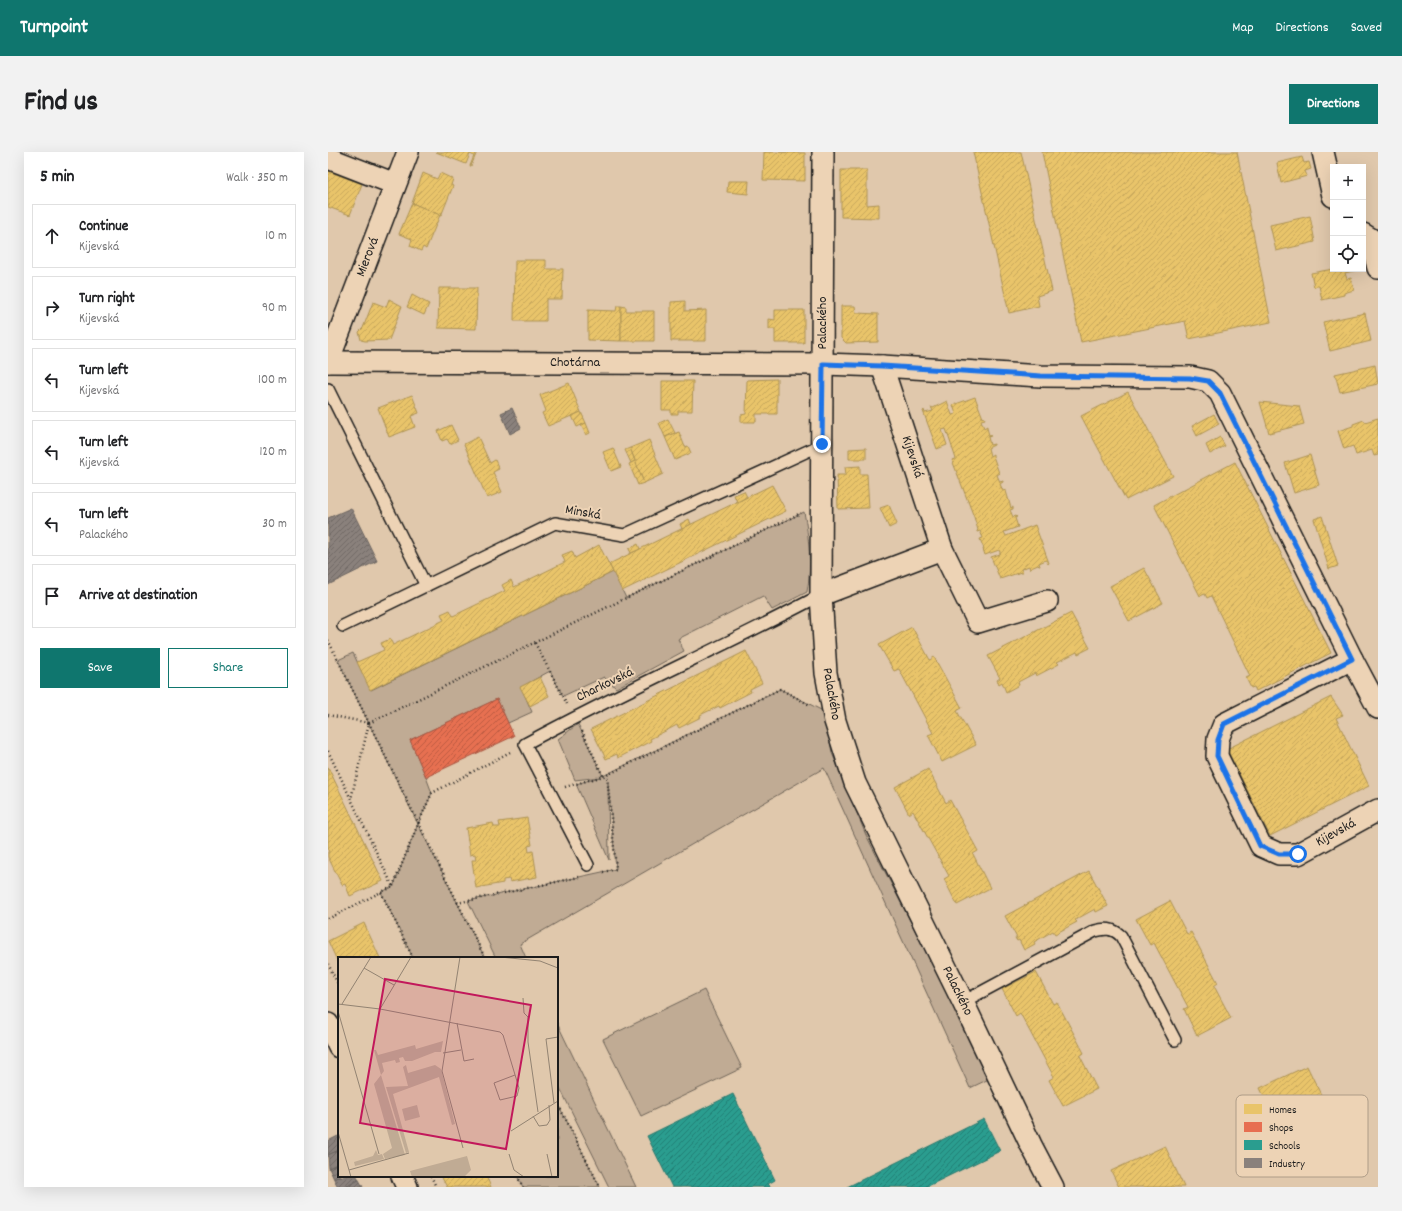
<!DOCTYPE html>
<meta charset="utf-8">
<style>
body{margin:0;font-family:Dekko,sans-serif;background:#f2f2f2;color:#202124}
.controls{position:absolute;right:12px;top:12px;display:grid;overflow:hidden;border-radius:0px;box-shadow:0 4px 16px #0002}
.controls button{width:36px;height:36px;display:grid;place-items:center;padding:0;border:0;border-bottom:1px solid #e0e0e0;background:#fff;color:#202124;font:20px sans-serif}
.stop{position:absolute;width:12px;height:12px;margin:-9px;border:3px solid #1a73e8;border-radius:50%;background:#fff}
.stop.end{background:#1a73e8;border-color:#fff;box-shadow:0 1px 4px #0008}
.list{margin:0;padding:0;list-style:none}
h2{display:flex;justify-content:space-between;align-items:center;height:52px;margin:0;padding:0 16px;font-size:17px}
h2 small{font-size:13px;font-weight:400;color:#757577}
.list li{display:grid;grid-template-columns:26px 1fr auto;gap:12px;align-items:center;box-sizing:border-box;height:64px;margin:0 8px 8px;padding:0 8px;border:1px solid #e0e0e0;border-radius:0px}
.list b{display:block;font-size:15px;white-space:nowrap}
.list p{margin:0;font-size:13px;white-space:nowrap;color:#757577}
.list em{font-size:13px;font-style:normal;color:#757577}
.actions{display:flex;gap:8px;padding:12px 16px}
.actions a{flex:1;padding:9px 0;border:1px solid #0f766e;border-radius:0px;text-align:center;font-size:14px;color:#0f766e}
.actions .main{background:#0f766e;color:#fff}
.icon{flex:none;width:22px;height:22px;fill:none;stroke:currentColor;stroke-width:2;stroke-linecap:round;stroke-linejoin:round}
.map{position:relative;flex:none;width:1050px;height:1035px;overflow:hidden;border-radius:0px}
header{display:flex;align-items:center;gap:24px;box-sizing:border-box;height:56px;padding:0 20px;background:#0f766e;color:#fff}
header strong{font-size:19px}
nav{display:flex;gap:22px;margin-inline-start:auto;font-size:14px}
.intro{display:flex;align-items:center;justify-content:space-between;box-sizing:border-box;height:96px;padding:0 24px}
h1{margin:0;font-size:28px}
.button{padding:10px 18px;border-radius:0px;background:#0f766e;color:#fff;font-size:14px;font-weight:700}
main{display:flex;gap:24px;padding:0 24px}
aside{flex:1;background:#fff;border-radius:0px;box-shadow:0 4px 16px #0002}
.map>svg:first-child{display:block}
.grass{fill:#c0ab94;stroke:#6e6458}
.homes{fill:url(#homes-hatch);stroke:#ac9253}
.shops{fill:url(#shops-hatch);stroke:#aa5641}
.schools{fill:url(#schools-hatch);stroke:#26766c}
.industry{fill:url(#industry-hatch);stroke:#69635f}
.lines{fill:none;stroke-linecap:round;stroke-linejoin:round}
.lane-casing{stroke:#1c1c1c;stroke-width:14}
.street-casing{stroke:#1c1c1c;stroke-width:24}
.path{stroke:#1c1c1c;stroke-width:2.5;stroke-dasharray:1 3;stroke-linecap:butt}
.lane{stroke:#edd3b5;stroke-width:11}
.street{stroke:#edd3b5;stroke-width:21}
.route{stroke:#1a73e8;stroke-width:5}
.labels{text-anchor:middle;dominant-baseline:central;stroke-width:4;stroke-linejoin:round;paint-order:stroke}
.street-label{font-size:14px;fill:#1c1c1c;stroke:#edd3b5}
.inset-road{fill:none;stroke:#928372;stroke-width:1}
.view{fill:#c2185b;fill-opacity:0.15;stroke:#c2185b;stroke-width:2}
.inset-edge{fill:none;stroke:#1c1c1c;stroke-width:2}
.key{fill:#edd3b5;stroke:#ae9c87;stroke-width:1}
.key-label{font-size:11px;fill:#1c1c1c}
</style>
<header>
<strong>Turnpoint</strong>
<nav><a>Map</a><a>Directions</a><a>Saved</a></nav>
</header>
<div class="intro"><h1>Find us</h1><a class="button">Directions</a></div>
<main>
<aside>
<h2>5 min<small>Walk · 350 m</small></h2>
<ul class="list">
<li><svg class="icon" aria-label="ahead" viewBox="0 0 24 24"><path d="M12 20V5M6 11l6-6 6 6"/></svg><div><b>Continue</b><p>Kijevská</p></div><em>10 m</em></li>
<li><svg class="icon" aria-label="right" viewBox="0 0 24 24"><path d="M7 20v-9h11M14 6l5 5-5 5"/></svg><div><b>Turn right</b><p>Kijevská</p></div><em>90 m</em></li>
<li><svg class="icon" aria-label="left" viewBox="0 0 24 24"><path d="M17 20v-9H6M10 6l-5 5 5 5"/></svg><div><b>Turn left</b><p>Kijevská</p></div><em>100 m</em></li>
<li><svg class="icon" aria-label="left" viewBox="0 0 24 24"><path d="M17 20v-9H6M10 6l-5 5 5 5"/></svg><div><b>Turn left</b><p>Kijevská</p></div><em>120 m</em></li>
<li><svg class="icon" aria-label="left" viewBox="0 0 24 24"><path d="M17 20v-9H6M10 6l-5 5 5 5"/></svg><div><b>Turn left</b><p>Palackého</p></div><em>30 m</em></li>
<li><svg class="icon" aria-label="arrive" viewBox="0 0 24 24"><path d="M6 21V4h12l-3 4 3 4H6"/></svg><div><b>Arrive at destination</b></div></li>
</ul>
<div class="actions"><a class="main">Save</a><a>Share</a></div>
</aside>
<div class="map">
<svg width="1050" height="1035" viewBox="0 0 1050 1035">
<defs>
<pattern id="homes-hatch" width="6" height="6" patternUnits="userSpaceOnUse"><rect width="6" height="6" fill="#e9c46a"/><path d="M-1 1l2-2M0 6l6-6M5 7l2-2" fill="none" stroke="#c7a85b"/></pattern>
<pattern id="shops-hatch" width="6" height="6" patternUnits="userSpaceOnUse"><rect width="6" height="6" fill="#e76f51"/><path d="M-1 1l2-2M0 6l6-6M5 7l2-2" fill="none" stroke="#ba5a42"/></pattern>
<pattern id="schools-hatch" width="6" height="6" patternUnits="userSpaceOnUse"><rect width="6" height="6" fill="#2a9d8f"/><path d="M-1 1l2-2M0 6l6-6M5 7l2-2" fill="none" stroke="#237f74"/></pattern>
<pattern id="industry-hatch" width="6" height="6" patternUnits="userSpaceOnUse"><rect width="6" height="6" fill="#8a817c"/><path d="M-1 1l2-2M0 6l6-6M5 7l2-2" fill="none" stroke="#706965"/></pattern>
</defs>
<rect width="100%" height="100%" fill="#e0c8ac"/>
<filter id="ink" filterUnits="userSpaceOnUse"><feTurbulence type="fractalNoise" baseFrequency=".025" numOctaves="2"/><feDisplacementMap in="SourceGraphic" scale="8" xChannelSelector="R" yChannelSelector="G"/><feConvolveMatrix kernelMatrix="1 2 1 2 8 2 1 2 1" color-interpolation-filters="sRGB"/></filter>
<g filter="url(#ink)">
<g class="grass">
<path d="M476,360C481,386 484,413 479,440L444,458L435,444L350,487L356,499L288,536L276,525L235,544L222,519L193,535L204,560L180,571L169,547L82,588L98,625L104,641L90,672L157,806H85L53,740L65,735L90,672L10,508L25,501L43,538L285,420L298,446Z"/>
<polygon points="452,537 497,560 504,601 538,683 663,926 642,936 496,616 192,792 198,806 168,806 140,749 288,717 280,631 281,708 248,632 272,625 247,628 230,587 250,572 275,624"/>
<polygon points="376,838 414,916 313,964 275,887"/>
<polygon points="229,871 308,1035 281,1035 229,930"/>
<polygon points="229,950 272,1035 195,1035 189,1024 229,1024"/>
</g>
<g class="homes">
<polygon points="108,0 149,0 143,14 142,14 146,4 142,2 138,12"/>
<polygon points="436,0 477,1 477,29 435,28"/>
<polygon points="645,0 693,0 724,139 709,144 711,154 681,161"/>
<polygon points="714,0 909,0 943,170 861,187 857,169 753,190"/>
<polygon points="974,5 976,11 981,10 983,17 977,19 979,24 953,31 949,11"/>
<polygon points="513,18 539,18 539,53 551,52 551,66 513,65"/>
<polygon points="0,19 34,32 22,63 0,55"/>
<polygon points="95,21 109,27 112,21 125,27 123,33 125,34 113,64 84,51"/>
<polygon points="400,29 421,29 420,42 399,40"/>
<polygon points="84,51 112,63 98,97 95,95 93,99 82,94 84,87 71,82"/>
<polygon points="982,64 987,90 948,99 942,73"/>
<polygon points="187,108 218,108 218,117 235,117 234,147 218,147 218,169 186,169"/>
<polygon points="1005,117 1033,117 1017,121 1019,127 1023,126 1026,138 1016,141 1016,143 994,148 991,134 986,135 983,121"/>
<polygon points="111,136 149,136 148,177 110,176"/>
<polygon points="84,143 101,152 96,163 79,155"/>
<polygon points="61,147 74,154 61,188 37,189 33,188 31,180 35,176 45,150 58,155"/>
<polygon points="357,149 357,159 378,158 378,189 343,189 343,150"/>
<polygon points="289,154 293,154 293,189 260,188 260,158 288,159"/>
<polygon points="293,154 298,155 298,159 326,159 326,189 293,189"/>
<polygon points="513,154 527,154 528,161 550,162 550,190 518,191 513,186"/>
<polygon points="447,158 476,158 476,191 447,191 447,177 441,177 441,167 447,168"/>
<polygon points="1037,161 1043,189 1002,199 995,170"/>
<polygon points="1047,213 1050,232 1012,240 1007,222"/>
<polygon points="449,227 449,262 428,262 428,270 413,270 413,263 418,262 419,228"/>
<polygon points="334,229 365,229 364,259 350,259 350,262 343,262 343,258 334,258"/>
<polygon points="241,231 253,260 220,274 214,261 218,259 212,243"/>
<polygon points="800,240 845,324 798,348 753,264"/>
<polygon points="84,243 91,261 83,264 87,275 61,285 50,256"/>
<polygon points="647,245 655,266 656,265 657,267 653,268 656,276 659,274 659,276 661,283 663,284 660,285 662,293 666,292 666,293 660,296 662,304 665,302 665,304 671,321 672,321 669,323 672,330 675,329 675,330 672,332 675,339 678,338 678,339 683,356 685,355 685,357 682,358 685,365 688,364 689,365 687,366 690,375 676,380 678,384 707,373 721,411 720,412 718,408 711,411 712,414 711,414 710,413 703,416 702,418 701,414 693,417 695,421 693,421 693,420 672,427 663,405 672,402 672,400 671,398 657,403 655,397 656,397 652,387 655,386 652,379 649,380 649,379 650,378 646,365 624,308 628,307 618,277 614,278 619,293 609,297 595,259 596,258 597,261 605,259 603,255 605,256 619,249 624,263 628,262 625,253"/>
<polygon points="932,250 971,254 976,272 941,281"/>
<polygon points="253,260 258,271 249,275 244,264"/>
<polygon points="886,262 891,272 869,284 864,274"/>
<polygon points="1050,266 1050,303 1046,304 1044,298 1028,303 1025,294 1016,297 1010,279 1025,274 1025,272 1036,268 1037,270"/>
<polygon points="340,267 347,281 337,285 331,271"/>
<polygon points="258,271 262,281 258,283 253,273"/>
<polygon points="123,273 130,288 122,292 119,287 114,289 110,279"/>
<polygon points="351,280 357,295 360,294 363,301 347,308 337,285"/>
<polygon points="150,285 162,311 167,308 171,317 165,320 174,340 159,346 136,292"/>
<polygon points="892,285 897,294 882,302 878,293"/>
<polygon points="321,288 335,322 316,331 302,296"/>
<polygon points="285,296 293,315 283,319 275,300"/>
<polygon points="302,296 307,309 303,311 297,298"/>
<polygon points="538,296 538,307 521,307 521,297"/>
<polygon points="982,303 991,333 966,341 957,311"/>
<polygon points="307,309 316,331 310,333 301,312"/>
<polygon points="907,310 1003,501 928,539 926,535 923,536 918,526 922,524 883,444 879,446 877,442 872,444 826,353"/>
<polygon points="532,314 532,322 539,322 541,356 510,357 509,323 518,323 517,315"/>
<polygon points="444,333 458,359 294,439 281,412"/>
<polygon points="416,339 419,345 409,350 406,343"/>
<polygon points="561,353 569,372 561,376 552,356"/>
<polygon points="994,364 1010,414 1001,417 986,367"/>
<polygon points="361,367 363,372 354,377 352,372"/>
<polygon points="310,392 312,397 303,401 301,397"/>
<polygon points="271,393 285,420 42,538 29,510 56,498 53,491 62,487 65,493 116,468 113,462 122,458 125,464 177,439 174,433 183,428 186,435 237,410 234,403 244,399 247,406"/>
<polygon points="816,416 835,451 801,469 782,434"/>
<polygon points="743,461 762,496 750,502 749,500 729,510 731,512 708,524 707,521 690,530 691,533 678,540 674,530 671,532 669,528 672,526 660,504"/>
<polygon points="584,475 602,508 606,505 634,556 629,559 648,593 614,610 600,583 605,581 571,517 566,519 551,493"/>
<polygon points="418,499 434,531 422,537 423,540 392,556 391,554 372,563 373,565 351,576 349,573 322,587 323,589 290,606 289,602 278,607 263,577"/>
<polygon points="212,525 221,544 202,554 192,535"/>
<polygon points="1003,545 1015,563 1008,566 1041,634 942,684 899,597"/>
<polygon points="0,615 55,729 22,744 17,732 14,733 0,705 0,700 1,700 0,697"/>
<polygon points="600,617 618,651 622,648 650,699 645,702 662,736 629,753 616,727 621,724 585,659 581,662 567,635"/>
<polygon points="199,666 204,693 200,694 201,700 205,699 209,725 182,730 181,727 175,728 175,731 148,736 144,708 148,708 147,702 142,703 138,676 165,671 166,675 172,675 171,670"/>
<polygon points="761,719 780,754 768,760 767,757 747,768 749,770 727,782 725,779 706,790 707,792 696,798 691,788 689,789 687,786 689,786 677,764"/>
<polygon points="842,749 859,782 863,780 890,831 886,834 903,866 869,884 856,857 860,855 826,791 822,793 808,767"/>
<polygon points="36,771 52,806 11,806 11,813 0,789"/>
<polygon points="708,820 725,852 729,850 756,901 752,904 769,937 735,954 721,928 726,925 692,861 688,864 674,837"/>
<polygon points="979,914 1017,992 970,1015 932,936"/>
<polygon points="837,994 856,1035 791,1035 783,1019"/>
<polygon points="113,1024 158,1024 163,1035 119,1035"/>
</g>
<polygon class="shops" points="169,547 186,584 98,625 82,588"/>
<g class="schools">
<polygon points="405,942 447,1028 440,1032 443,1035 344,1035 319,984"/>
<polygon points="656,967 672,999 598,1035 519,1035"/>
</g>
<g class="industry">
<polygon points="184,256 193,276 182,282 173,261"/>
<polygon points="23,356 49,409 0,433 0,366"/>
<polygon points="10,984 11,987 11,998 0,1003 0,989"/>
<polygon points="11,998 11,1011 1,1016 0,1003"/>
<polygon points="11,1011 11,1024 12,1024 6,1027 1,1016"/>
<polygon points="12,1024 29,1024 31,1028 17,1035 10,1035 6,1027"/>
<polygon points="31,1028 35,1035 17,1035"/>
</g>
<g class="lines">
<g class="lane-casing">
<g id="lane">
<polyline points="0,237 98,434"/>
<polyline points="15,474 227,371 296,383 495,292"/>
<path d="M260,713L197,592C294,539 395,495 493,443"/>
<path d="M635,850L767,779C777,776 785,776 793,784L847,888"/>
</g>
</g>
<g class="street-casing">
<g id="street">
<polyline points="495,0 493,443 498,521 507,569 527,631 635,850 703,993 725,1035"/>
<polyline points="995,0 1005,44"/>
<polyline points="0,6 67,32"/>
<polyline points="1035,82 1043,87 1050,116"/>
<polyline points="0,210 495,212 554,214 713,224 862,225 880,229 892,241 1024,507 1050,556"/>
<polyline points="0,210 80,0"/>
<polyline points="554,214 614,397 650,470 719,449"/>
<polyline points="493,443 614,397"/>
<polyline points="1024,507 896,572 890,587 889,604 933,694 951,702 970,702 1050,658"/>
<polyline points="0,872 11,895"/>
<polyline points="74,1024 79,1035"/>
</g>
</g>
<g class="path">
<polyline points="0,488 157,806"/>
<polyline points="207,491 239,552"/>
<polyline points="0,563 41,571 23,647"/>
<polyline points="41,571 473,361"/>
<polyline points="254,579 275,624"/>
<polyline points="0,599 65,735 53,740 85,806"/>
<polyline points="237,635 279,623 452,537 482,553"/>
<polyline points="275,720 288,717 279,623"/>
<polyline points="65,734 90,672 104,641 184,599"/>
<polyline points="129,751 251,725"/>
<polyline points="0,767 53,740"/>
<polyline points="0,812 11,834"/>
<polyline points="229,950 272,1035"/>
<polyline points="103,1024 108,1035"/>
<polyline points="189,1024 195,1035"/>
</g>
<use href="#lane" class="lane"/>
<use href="#street" class="street"/>
</g>
</g>
<g class="lines" filter="url(#ink)">
<polyline class="route" points="494,292 495,212 554,214 713,224 862,226 880,229 892,241 1024,507 896,572 890,588 889,604 932,694 951,702 970,702"/>
</g>
<g class="labels">
<g class="street-label">
<text transform="translate(40 105) rotate(-69)">Mierová</text>
<text transform="translate(495 171) rotate(-90)">Palackého</text>
<text x="247" y="211">Chotárna</text>
<text transform="translate(584 305) rotate(72)">Kijevská</text>
<text transform="translate(255 361) rotate(10)">Minská</text>
<text transform="translate(277 533) rotate(-26)">Charkovská</text>
<text transform="translate(503 542) rotate(80)">Palackého</text>
<text transform="translate(1008 681) rotate(-29)">Kijevská</text>
<text transform="translate(629 839) rotate(64)">Palackého</text>
</g>
</g>
<g transform="translate(10 805)">
<rect width="220" height="220" fill="#e0c8ac"/>
<path d="M105,84L103,95H97L74,104H67L65,100L61,101L62,105L58,106L57,103L44,106L46,114L43,118L67,198L47,202L45,197L54,191L36,127L43,118L36,93H38L40,98L77,88L78,92ZM68,108L70,116L97,108L103,112L117,167L114,168L101,120L55,137L71,195L68,196L48,130L70,129L65,110ZM79,148L82,160L67,164L64,152ZM38,193L40,198L44,197L46,202L17,209L16,205L35,199ZM129,199L133,213L126,220H74L72,214Z" fill="#c0ab94"/>
<path d="M110,209L109,220H81L79,217Z" fill="#c0ab94"/>
<path class="inset-road" d="M122,0L104,114L125,191M162,0L202,4L220,11M26,11L56,28M185,41L186,56L190,60V85L200,155M0,47L42,52L162,75L165,78L181,131L179,139L162,143L156,126L177,118M4,47L33,0M42,52L73,0M0,54L41,197M119,66L126,104L136,102M105,96L123,93M216,146L208,82L220,80M195,159L201,169L209,168L212,163L211,148M173,174L220,144M0,175L13,220M171,197L176,213L186,220M209,197L214,220M11,213L71,196"/>
<path class="view" d="M47,22L193,48L168,192L22,166Z"/>
<rect width="220" height="220" class="inset-edge"/>
</g>
<rect x="908" y="943" width="132" height="82" rx="6" class="key"/>
<rect x="916" y="952" width="18" height="10" fill="#e9c46a"/>
<rect x="916" y="970" width="18" height="10" fill="#e76f51"/>
<rect x="916" y="988" width="18" height="10" fill="#2a9d8f"/>
<rect x="916" y="1006" width="18" height="10" fill="#8a817c"/>
<g class="key-label">
<text x="941" y="961">Homes</text>
<text x="941" y="979">Shops</text>
<text x="941" y="997">Schools</text>
<text x="941" y="1015">Industry</text>
</g>
</svg>
<div class="controls">
<button>+</button>
<button>−</button>
<button><svg class="icon" aria-label="locate" viewBox="0 0 24 24"><circle cx="12" cy="12" r="6"/><path d="M12 2v4M12 18v4M2 12h4M18 12h4"/></svg></button>
</div>
<div class="stop" style="left:970px;top:702px"></div>
<div class="stop end" style="left:494px;top:292px"></div>
</div>
</main>
